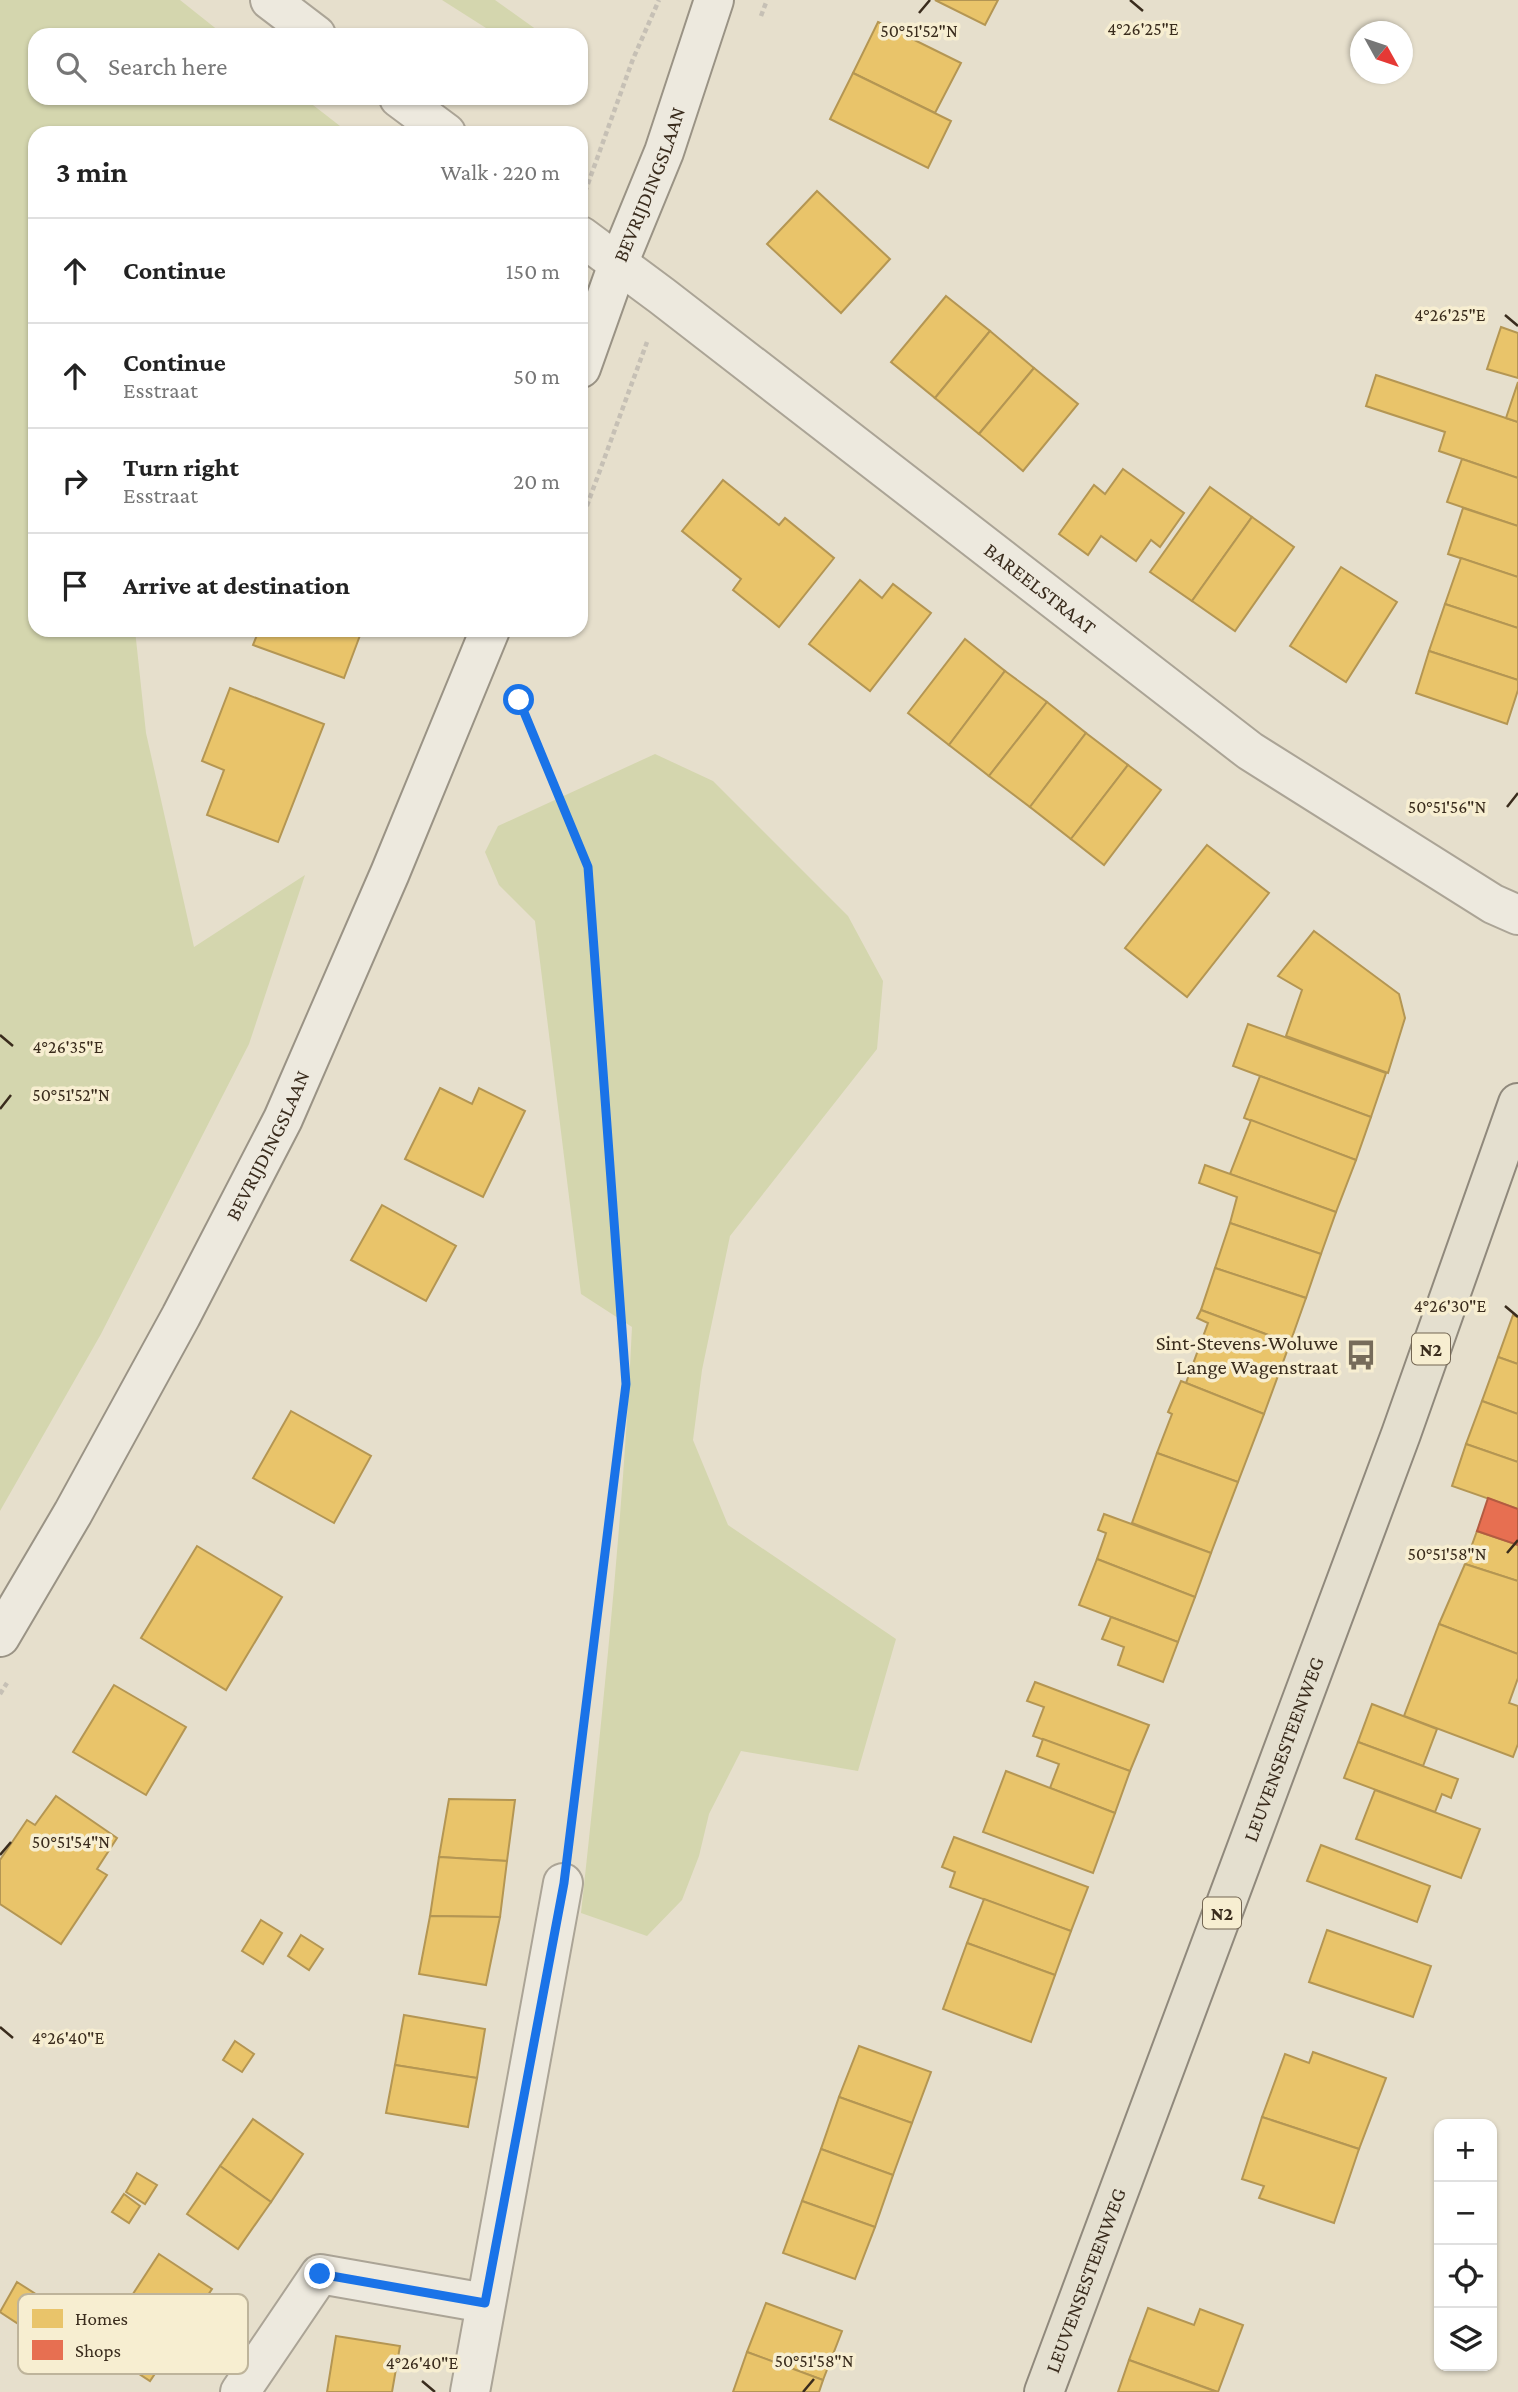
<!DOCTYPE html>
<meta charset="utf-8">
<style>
body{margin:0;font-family:"Crimson Pro",serif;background:#f6f6f6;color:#222}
.controls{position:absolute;right:21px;bottom:21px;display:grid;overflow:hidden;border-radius:14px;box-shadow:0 2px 5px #0004}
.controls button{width:63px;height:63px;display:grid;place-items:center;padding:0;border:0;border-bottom:2px solid #e0e0e0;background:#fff;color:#222;font:35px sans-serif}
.compass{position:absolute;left:1350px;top:21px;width:63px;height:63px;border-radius:50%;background:#fff;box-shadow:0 2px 5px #0004;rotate:130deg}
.stop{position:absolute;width:21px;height:21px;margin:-16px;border:5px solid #1a73e8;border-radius:50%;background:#fff}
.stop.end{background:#1a73e8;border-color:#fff;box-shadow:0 2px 7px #0008}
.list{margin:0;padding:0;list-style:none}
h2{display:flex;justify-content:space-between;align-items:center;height:91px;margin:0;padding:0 28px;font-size:30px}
h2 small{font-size:23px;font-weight:400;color:#767676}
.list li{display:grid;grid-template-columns:46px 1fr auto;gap:21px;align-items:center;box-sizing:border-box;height:105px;padding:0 28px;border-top:2px solid #e0e0e0}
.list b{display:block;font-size:26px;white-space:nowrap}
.list p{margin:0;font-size:23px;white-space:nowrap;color:#767676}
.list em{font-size:23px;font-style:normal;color:#767676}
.icon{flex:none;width:38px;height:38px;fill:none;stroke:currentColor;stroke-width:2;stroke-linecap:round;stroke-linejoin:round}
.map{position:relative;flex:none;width:1518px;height:2392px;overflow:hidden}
.search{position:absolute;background:#fff;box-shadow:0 2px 5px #0004;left:28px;top:28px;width:560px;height:77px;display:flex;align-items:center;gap:18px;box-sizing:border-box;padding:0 24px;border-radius:21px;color:#767676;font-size:26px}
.panel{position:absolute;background:#fff;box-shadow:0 2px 5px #0004;left:28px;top:126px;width:560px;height:511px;border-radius:21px}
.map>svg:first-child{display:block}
.green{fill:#d4d6ae}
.homes{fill:#e9c46a;stroke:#b49653;stroke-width:2}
.shops{fill:#e76f51;stroke:#b35b41;stroke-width:2}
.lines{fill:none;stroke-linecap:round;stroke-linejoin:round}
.street-casing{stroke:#aba496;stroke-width:42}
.secondary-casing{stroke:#9a9385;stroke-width:42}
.primary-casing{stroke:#90897c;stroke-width:42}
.path{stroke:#c6c0b5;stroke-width:4.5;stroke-dasharray:5 3.5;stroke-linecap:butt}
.street{stroke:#ede9de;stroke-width:38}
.secondary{stroke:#ede9de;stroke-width:38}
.primary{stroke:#e4dfcf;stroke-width:38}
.route{stroke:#1a73e8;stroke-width:9}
.ticks{fill:none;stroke:#3a2c1d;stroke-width:2.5}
.labels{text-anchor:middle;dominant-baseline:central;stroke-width:7;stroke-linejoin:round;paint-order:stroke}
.shield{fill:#f7eed1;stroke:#736653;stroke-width:2}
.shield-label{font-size:19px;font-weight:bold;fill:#3a2c1d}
.street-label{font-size:21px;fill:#3a2c1d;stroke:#f7eed1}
.poi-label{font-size:21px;fill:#3a2c1d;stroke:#f7eed1;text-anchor:end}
.key{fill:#f7eed1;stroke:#beb49b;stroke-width:2}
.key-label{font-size:19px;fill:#3a2c1d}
.ticks-label{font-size:18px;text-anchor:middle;fill:#3a2c1d;stroke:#f7eed1;stroke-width:7;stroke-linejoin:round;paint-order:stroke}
</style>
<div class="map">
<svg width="1518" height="2392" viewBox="0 0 1518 2392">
<rect width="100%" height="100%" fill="#e6dfcc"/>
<g class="green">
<polygon points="0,0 180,0 224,35 35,35 35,98 304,98 349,133 35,133 35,630 135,630 146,733 194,947 305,875 249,1044 101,1334 0,1511"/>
<polygon points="442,0 495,0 544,35 497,35"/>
<path d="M655,754L713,781L848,916L883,981L877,1049L730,1236L702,1370L693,1440L728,1525L896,1639L858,1771L741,1751L709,1814L699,1856L682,1900L647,1936L581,1913C602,1718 623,1523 632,1327L581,1294L535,921L499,885L485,852L498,826Z"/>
</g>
<g class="homes">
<polygon points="935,0 998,0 985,25"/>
<polygon points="878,22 961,63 935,113 853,73"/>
<polygon points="853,73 951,121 928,168 830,119"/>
<polygon points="817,191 890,259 841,313 767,244"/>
<polygon points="946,296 990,331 935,398 891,362"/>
<polygon points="1501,327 1518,333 1518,378 1487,369"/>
<polygon points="990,331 1034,368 979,434 935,398"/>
<polygon points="1034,368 1078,404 1023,471 979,434"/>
<polygon points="1376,375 1518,422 1518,478 1439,451 1445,432 1366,406"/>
<polygon points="1518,382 1518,422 1506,418"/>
<polygon points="1462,459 1518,478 1518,526 1447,502"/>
<polygon points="1123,469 1184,513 1160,547 1151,540 1136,561 1101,536 1088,555 1059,534 1094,485 1105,494"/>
<polygon points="723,480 779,525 785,518 834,558 779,627 733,590 741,579 682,531"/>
<polygon points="1210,487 1252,517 1192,601 1150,572"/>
<polygon points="1463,508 1518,526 1518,577 1448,554"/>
<polygon points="1252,517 1294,547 1235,631 1192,601"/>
<polygon points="1461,558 1518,577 1518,628 1445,604"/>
<polygon points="1341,567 1397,602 1346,682 1290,646"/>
<polygon points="860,580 882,598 893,584 931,613 870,691 809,644"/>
<polygon points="1445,604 1518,628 1518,680 1429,651"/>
<polygon points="259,630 362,630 344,678 253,645"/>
<polygon points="965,639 1005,671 949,745 908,713"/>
<polygon points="1429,651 1518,680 1518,690 1507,724 1416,693"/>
<polygon points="1005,671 1047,702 989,776 949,745"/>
<polygon points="230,688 324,724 278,842 207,815 224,770 202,761"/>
<polygon points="1047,702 1086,733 1030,807 989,776"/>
<polygon points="1086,733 1128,765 1071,839 1030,807"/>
<polygon points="1128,765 1161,790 1104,865 1071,839"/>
<polygon points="1207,845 1269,893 1187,997 1125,948"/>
<polygon points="1314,931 1399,994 1405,1018 1388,1073 1286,1036 1302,990 1278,976"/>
<polygon points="1248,1024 1386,1073 1371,1117 1233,1066"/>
<polygon points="1260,1076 1371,1117 1356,1160 1244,1118"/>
<polygon points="440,1088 472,1104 479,1088 525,1111 483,1197 405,1159"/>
<polygon points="1251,1120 1356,1160 1336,1212 1230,1174"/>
<polygon points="1205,1165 1336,1212 1321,1254 1230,1223 1237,1197 1199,1183"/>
<polygon points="382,1205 456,1246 426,1301 351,1260"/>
<polygon points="1230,1223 1321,1254 1306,1298 1215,1268"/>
<polygon points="1215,1268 1306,1298 1290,1343 1201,1310"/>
<polygon points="1201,1310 1290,1343 1264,1414 1186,1383 1208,1323 1197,1318"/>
<polygon points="1513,1315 1518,1317 1518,1364 1498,1357"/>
<polygon points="1498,1357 1518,1364 1518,1414 1482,1401"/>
<polygon points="1181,1381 1264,1414 1238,1482 1157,1453 1172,1414 1168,1412"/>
<polygon points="1482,1401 1518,1414 1518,1462 1466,1444"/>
<polygon points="291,1411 371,1456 334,1523 253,1478"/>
<polygon points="1466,1444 1518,1462 1518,1509 1452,1486"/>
<polygon points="1157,1453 1238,1482 1211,1553 1132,1523"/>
<polygon points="1104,1514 1211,1553 1195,1597 1097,1559 1106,1533 1098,1530"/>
<polygon points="1477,1531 1518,1545 1518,1581 1465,1564"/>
<polygon points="197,1546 282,1597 226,1690 141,1638"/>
<polygon points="1097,1559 1195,1597 1178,1642 1079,1605"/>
<polygon points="1465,1564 1518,1581 1518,1654 1439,1624"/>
<polygon points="1111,1617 1178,1642 1163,1682 1118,1665 1124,1647 1102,1639"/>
<polygon points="1439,1624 1518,1654 1518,1678 1509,1703 1518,1706 1518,1744 1513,1757 1404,1716"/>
<polygon points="1035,1682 1149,1725 1130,1771 1033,1736 1044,1707 1027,1701"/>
<polygon points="114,1685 186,1727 146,1795 73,1752"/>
<polygon points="1372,1704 1437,1729 1423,1766 1358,1742"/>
<polygon points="1043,1739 1130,1771 1115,1813 1050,1788 1059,1764 1037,1756"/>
<polygon points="1358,1742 1458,1779 1451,1798 1442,1794 1435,1812 1344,1778"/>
<polygon points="1006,1771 1115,1813 1093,1873 983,1832"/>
<polygon points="1375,1790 1480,1829 1461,1878 1356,1839"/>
<polygon points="56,1796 117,1838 97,1869 107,1875 61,1944 0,1904 0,1860 27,1820 35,1825"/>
<polygon points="449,1799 515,1800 507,1861 439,1857"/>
<polygon points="954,1837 1088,1887 1071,1931 950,1887 955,1872 942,1867"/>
<polygon points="1321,1845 1430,1886 1417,1922 1307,1881"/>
<polygon points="439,1857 507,1861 500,1917 430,1916"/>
<polygon points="984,1899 1071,1931 1055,1975 967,1943"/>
<polygon points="430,1916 500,1917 486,1985 419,1974"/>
<polygon points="261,1920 282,1933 263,1964 242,1951"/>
<polygon points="1327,1930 1431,1966 1413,2017 1309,1982"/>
<polygon points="301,1935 323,1949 309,1970 288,1956"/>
<polygon points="967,1943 1055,1975 1031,2042 943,2009"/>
<polygon points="404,2015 485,2029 477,2078 395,2065"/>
<polygon points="235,2041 254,2054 242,2072 223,2060"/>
<polygon points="859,2046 931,2072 912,2123 839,2097"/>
<polygon points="1313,2052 1386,2078 1359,2149 1262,2117 1285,2054 1309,2063"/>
<polygon points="395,2065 477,2078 468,2127 386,2113"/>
<polygon points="839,2097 912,2123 893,2175 821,2149"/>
<polygon points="1262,2117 1359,2149 1334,2223 1259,2198 1264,2186 1242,2179"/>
<polygon points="253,2119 303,2154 271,2202 220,2166"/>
<polygon points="821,2149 893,2175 875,2227 802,2201"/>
<polygon points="220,2166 271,2202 238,2249 187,2214"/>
<polygon points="137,2173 157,2185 145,2204 126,2192"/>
<polygon points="124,2194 140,2206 129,2223 112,2212"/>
<polygon points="802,2201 875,2227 855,2279 783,2253"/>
<polygon points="159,2254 212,2289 181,2335 129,2300"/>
<polygon points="17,2282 42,2298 23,2327 0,2312"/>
<polygon points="129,2300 181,2335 150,2381 98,2347"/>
<polygon points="766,2303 842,2331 823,2380 747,2352"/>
<polygon points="1148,2308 1194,2325 1200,2309 1243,2325 1218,2392 1129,2360"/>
<polygon points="336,2336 400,2346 392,2392 327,2392"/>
<polygon points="747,2352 823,2380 819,2392 733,2392"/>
<polygon points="1129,2360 1217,2392 1118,2392"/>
</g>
<polygon class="shops" points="1488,1498 1518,1509 1518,1545 1477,1531"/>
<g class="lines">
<g class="street-casing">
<g id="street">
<polyline points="270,0 316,35"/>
<polyline points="399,98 446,133"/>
<path id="s1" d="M581,236L662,296L1250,751L1493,904L1518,915"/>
<polyline points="240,2392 320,2274 485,2303"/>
<polyline points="470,2392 563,1883"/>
</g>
</g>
<g class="secondary-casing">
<g id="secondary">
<path id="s2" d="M581,368L618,264L664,152L714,0"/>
<path id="s3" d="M0,1637L73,1513L181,1316L283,1119L390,873L490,630"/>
</g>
</g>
<g class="primary-casing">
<g id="primary">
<path id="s4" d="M1044,2392L1401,1434L1518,1103"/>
</g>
</g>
<g class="path">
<polyline points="761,16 767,0"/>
<polyline points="585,192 633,59 659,0"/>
<polyline points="581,522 647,342"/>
<polyline points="516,692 588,867 626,1384 569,1837"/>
<polyline points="0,1694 7,1683"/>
</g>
<use href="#street" class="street"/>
<use href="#secondary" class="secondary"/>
<use href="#primary" class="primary"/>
</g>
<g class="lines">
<polyline class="route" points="320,2274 485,2303 564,1883 626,1384 588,867 519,700"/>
</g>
<path class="ticks" d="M1130,0L1143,11M919,13L930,0M1505,315L1518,326M1507,807L1518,793M0,1035L13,1046M0,1109L11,1095M1505,1306L1518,1317M1507,1553L1518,1540M0,1855L11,1842M0,2027L13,2038M422,2381L435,2392M803,2392L814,2379"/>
<defs>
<g id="bus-bare" transform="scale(2.415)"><path d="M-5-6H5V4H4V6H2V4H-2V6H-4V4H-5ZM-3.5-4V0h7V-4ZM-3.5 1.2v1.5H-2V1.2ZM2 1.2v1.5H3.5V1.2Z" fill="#766b5a" stroke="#f7eed1" stroke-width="2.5" paint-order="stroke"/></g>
</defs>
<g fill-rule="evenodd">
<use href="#bus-bare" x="1361" y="1355"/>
</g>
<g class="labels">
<g class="shield">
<rect x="1412" y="1333.5" width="38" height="31" rx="5"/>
<rect x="1203" y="1897.5" width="38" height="31" rx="5"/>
</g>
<g class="shield-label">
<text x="1431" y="1349">N2</text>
<text x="1222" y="1913">N2</text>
</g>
<g class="street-label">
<text stroke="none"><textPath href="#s2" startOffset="196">BEVRIJDINGSLAAN</textPath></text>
<text stroke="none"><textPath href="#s1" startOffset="579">BAREELSTRAAT</textPath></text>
<text stroke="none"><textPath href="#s3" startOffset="560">BEVRIJDINGSLAAN</textPath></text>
<text stroke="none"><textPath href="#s4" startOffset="686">LEUVENSESTEENWEG</textPath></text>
<text stroke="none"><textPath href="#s4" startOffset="119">LEUVENSESTEENWEG</textPath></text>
</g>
<g class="poi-label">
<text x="1338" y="1343">Sint-Stevens-Woluwe<tspan x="1338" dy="24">Lange Wagenstraat</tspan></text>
</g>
</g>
<rect x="18" y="2294" width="230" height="80" rx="10" class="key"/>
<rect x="32" y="2309" width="31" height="19" fill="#e9c46a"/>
<rect x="32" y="2340" width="31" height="20" fill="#e76f51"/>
<g class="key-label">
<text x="75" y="2325">Homes</text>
<text x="75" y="2357">Shops</text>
</g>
<g class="ticks-label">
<text x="1143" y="35">4°26'25"E</text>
<text x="919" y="37">50°51'52"N</text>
<text x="1450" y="321">4°26'25"E</text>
<text x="1447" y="813">50°51'56"N</text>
<text x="68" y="1053">4°26'35"E</text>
<text x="71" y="1101">50°51'52"N</text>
<text x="1450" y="1312">4°26'30"E</text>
<text x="1447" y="1560">50°51'58"N</text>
<text x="71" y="1848">50°51'54"N</text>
<text x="68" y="2044">4°26'40"E</text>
<text x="814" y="2367">50°51'58"N</text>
<text x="422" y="2369">4°26'40"E</text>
</g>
</svg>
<div class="controls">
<button>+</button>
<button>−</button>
<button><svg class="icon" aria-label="locate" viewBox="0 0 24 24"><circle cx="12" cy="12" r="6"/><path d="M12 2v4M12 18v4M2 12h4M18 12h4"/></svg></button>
<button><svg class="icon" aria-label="layers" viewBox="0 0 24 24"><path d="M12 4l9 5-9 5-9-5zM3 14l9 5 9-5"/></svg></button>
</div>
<svg class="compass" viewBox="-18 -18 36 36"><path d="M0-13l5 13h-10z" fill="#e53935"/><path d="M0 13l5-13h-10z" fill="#767676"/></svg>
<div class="stop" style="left:519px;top:700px"></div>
<div class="stop end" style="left:320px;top:2274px"></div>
<div class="search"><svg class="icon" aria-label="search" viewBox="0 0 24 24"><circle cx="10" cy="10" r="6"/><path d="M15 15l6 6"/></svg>Search here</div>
<section class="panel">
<h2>3 min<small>Walk · 220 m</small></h2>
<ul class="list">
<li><svg class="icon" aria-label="ahead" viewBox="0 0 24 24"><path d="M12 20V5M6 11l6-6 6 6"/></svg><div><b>Continue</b></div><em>150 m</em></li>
<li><svg class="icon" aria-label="ahead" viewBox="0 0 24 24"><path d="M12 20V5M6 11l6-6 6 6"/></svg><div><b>Continue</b><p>Esstraat</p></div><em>50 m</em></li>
<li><svg class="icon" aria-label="right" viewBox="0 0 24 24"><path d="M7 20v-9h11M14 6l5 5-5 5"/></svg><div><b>Turn right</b><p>Esstraat</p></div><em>20 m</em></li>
<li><svg class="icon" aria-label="arrive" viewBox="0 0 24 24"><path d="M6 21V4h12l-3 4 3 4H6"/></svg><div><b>Arrive at destination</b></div></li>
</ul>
</section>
</div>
